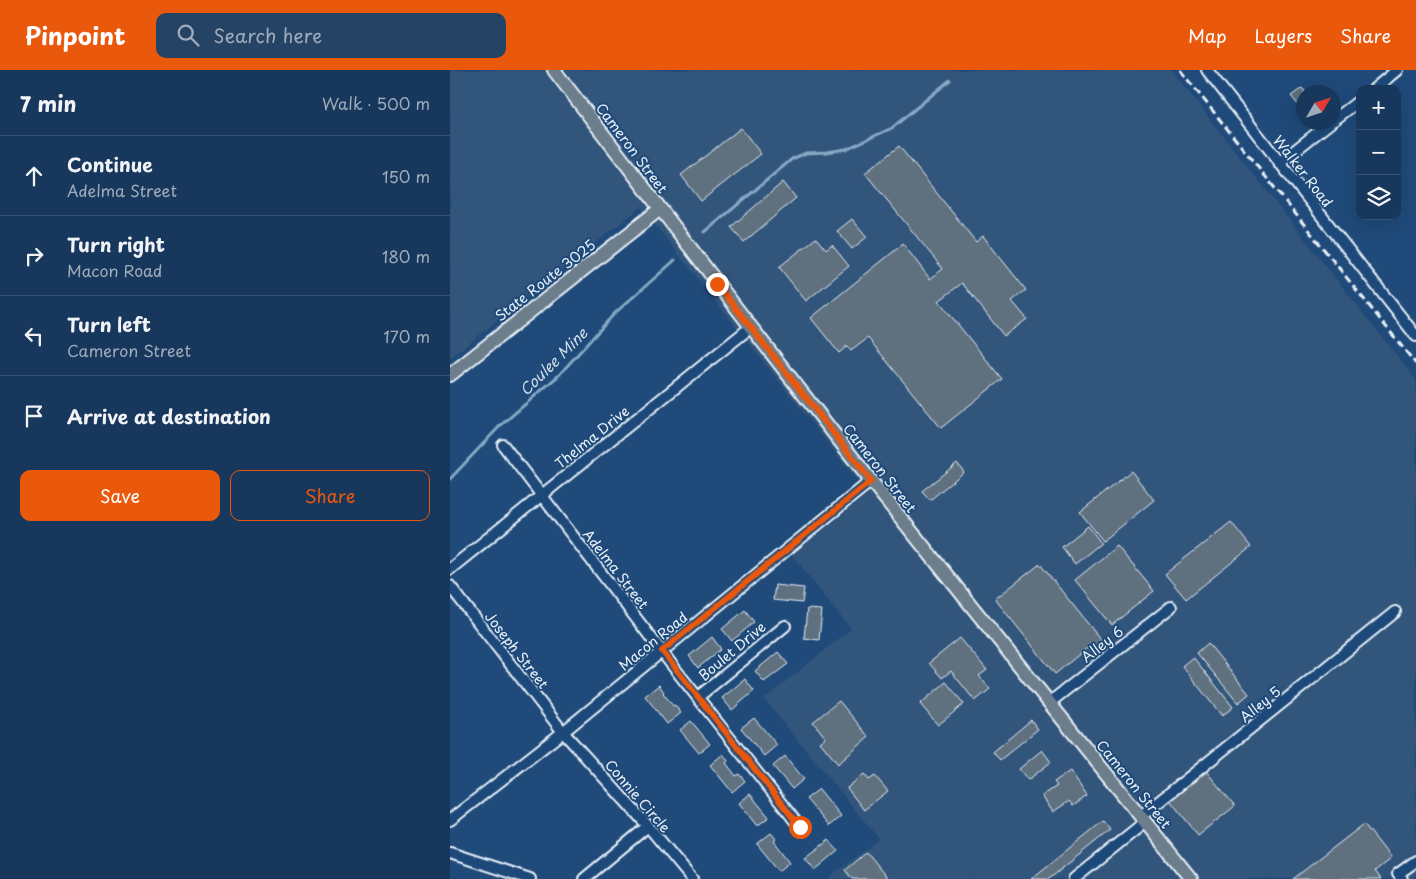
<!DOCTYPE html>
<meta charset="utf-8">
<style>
body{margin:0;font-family:"Playpen Sans",sans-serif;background:#244365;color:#f1f3f6}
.controls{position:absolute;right:15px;top:15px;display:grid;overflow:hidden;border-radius:10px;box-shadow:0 5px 20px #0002}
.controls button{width:45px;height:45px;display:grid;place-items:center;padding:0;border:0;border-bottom:1px solid #365272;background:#17385c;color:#f1f3f6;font:25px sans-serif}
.compass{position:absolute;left:846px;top:15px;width:45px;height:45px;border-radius:50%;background:#17385c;box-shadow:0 5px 20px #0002;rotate:51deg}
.stop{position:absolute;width:15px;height:15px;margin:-11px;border:4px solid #ea580c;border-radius:50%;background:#fff}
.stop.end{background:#ea580c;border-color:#fff;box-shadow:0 1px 5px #0008}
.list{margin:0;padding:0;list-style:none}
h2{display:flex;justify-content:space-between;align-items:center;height:65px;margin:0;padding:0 20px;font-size:21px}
h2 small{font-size:16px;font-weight:400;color:#9eacbb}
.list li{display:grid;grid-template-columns:32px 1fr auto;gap:15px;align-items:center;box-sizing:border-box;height:80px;padding:0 20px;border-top:1px solid #365272}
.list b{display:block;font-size:19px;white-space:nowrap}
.list p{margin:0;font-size:16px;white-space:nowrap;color:#9eacbb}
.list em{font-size:16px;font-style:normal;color:#9eacbb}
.actions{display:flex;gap:10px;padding:15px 20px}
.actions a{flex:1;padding:11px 0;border:1px solid #ea580c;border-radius:10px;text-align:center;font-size:18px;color:#ea580c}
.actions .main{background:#ea580c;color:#fff}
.icon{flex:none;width:28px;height:28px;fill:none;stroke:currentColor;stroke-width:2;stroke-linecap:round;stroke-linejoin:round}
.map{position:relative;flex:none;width:966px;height:809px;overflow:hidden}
header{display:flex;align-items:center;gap:30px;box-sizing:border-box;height:70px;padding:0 25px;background:#ea580c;color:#fff}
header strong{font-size:24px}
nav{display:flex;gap:28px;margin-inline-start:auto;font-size:18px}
.search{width:350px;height:45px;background:#244365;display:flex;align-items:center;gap:12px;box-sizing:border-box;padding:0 18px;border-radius:10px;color:#9eacbb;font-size:19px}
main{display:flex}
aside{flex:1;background:#17385c}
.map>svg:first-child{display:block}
.built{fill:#32557c}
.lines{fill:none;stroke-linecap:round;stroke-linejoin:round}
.stream{stroke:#86a9c4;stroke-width:3}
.building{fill:#5e6f7f;stroke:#e8f1f8}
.minor-casing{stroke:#e8f1f8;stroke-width:14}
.major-casing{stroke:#e8f1f8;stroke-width:16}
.minor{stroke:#1f4a7a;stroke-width:10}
.major{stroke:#6c7d8b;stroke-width:12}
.rail{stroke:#e8f1f8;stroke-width:3;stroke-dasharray:8 4;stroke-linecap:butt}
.route{stroke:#ea580c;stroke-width:6}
.labels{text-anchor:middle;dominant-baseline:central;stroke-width:4;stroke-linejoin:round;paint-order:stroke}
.street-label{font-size:14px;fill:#e8f1f8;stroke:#1f4a7a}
.water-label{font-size:15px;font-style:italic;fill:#cfdfeb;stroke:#1f4a7a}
</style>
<header>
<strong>Pinpoint</strong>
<div class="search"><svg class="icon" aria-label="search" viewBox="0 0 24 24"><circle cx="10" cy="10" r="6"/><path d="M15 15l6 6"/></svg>Search here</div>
<nav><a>Map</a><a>Layers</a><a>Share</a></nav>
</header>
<main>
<aside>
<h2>7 min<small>Walk · 500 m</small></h2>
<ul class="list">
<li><svg class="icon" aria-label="ahead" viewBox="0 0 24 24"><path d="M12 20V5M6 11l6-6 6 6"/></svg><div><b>Continue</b><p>Adelma Street</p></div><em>150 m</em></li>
<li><svg class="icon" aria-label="right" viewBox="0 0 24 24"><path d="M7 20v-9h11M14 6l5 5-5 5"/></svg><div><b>Turn right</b><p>Macon Road</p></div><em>180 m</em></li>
<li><svg class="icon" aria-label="left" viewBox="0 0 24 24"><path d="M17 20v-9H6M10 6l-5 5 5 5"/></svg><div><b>Turn left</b><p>Cameron Street</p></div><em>170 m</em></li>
<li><svg class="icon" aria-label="arrive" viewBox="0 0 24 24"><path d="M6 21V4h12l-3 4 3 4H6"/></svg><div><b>Arrive at destination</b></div></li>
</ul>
<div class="actions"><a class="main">Save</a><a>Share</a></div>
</aside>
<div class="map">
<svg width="966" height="809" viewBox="0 0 966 809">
<rect width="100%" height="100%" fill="#1f4a7a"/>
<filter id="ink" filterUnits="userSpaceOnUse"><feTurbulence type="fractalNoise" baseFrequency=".02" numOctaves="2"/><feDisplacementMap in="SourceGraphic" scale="10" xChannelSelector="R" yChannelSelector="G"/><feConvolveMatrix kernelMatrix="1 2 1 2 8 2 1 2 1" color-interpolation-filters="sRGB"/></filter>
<g filter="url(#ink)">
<polygon class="built" points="0,0 721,0 966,310 966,809 377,809 429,769 314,629 401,559 342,485 418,424 191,137 0,288"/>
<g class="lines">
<g class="stream">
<polyline points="255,162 342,89 356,83 377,82 396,79 442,58 500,10"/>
<polyline points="0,409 50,356 108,306 165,243 225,190"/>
</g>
</g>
<g class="building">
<polygon points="852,18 856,22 854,22 853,41 841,26"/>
<polygon points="291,58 311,84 251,131 231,105"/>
<polygon points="449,76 526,172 533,166 576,220 562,231 577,249 554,266 512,213 489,231 552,309 491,358 418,268 401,281 397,276 389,283 361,248 453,174 480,209 493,199 415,103"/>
<polygon points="333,112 346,128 294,172 281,157"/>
<polygon points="402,149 417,167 402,179 387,161"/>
<polygon points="366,168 376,180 382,175 399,196 356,231 329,197"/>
<polygon points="507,393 514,402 480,430 472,421"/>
<polygon points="681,401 704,430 653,471 630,442"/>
<polygon points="781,452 801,477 736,529 715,504"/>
<polygon points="638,456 651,473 625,494 612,477"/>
<polygon points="667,476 704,521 662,555 625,510"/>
<polygon points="590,494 655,575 642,584 637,578 605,604 545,529"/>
<polygon points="325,515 354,518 352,533 323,530"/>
<polygon points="357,539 372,540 369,570 354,568"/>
<polygon points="295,540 304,552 282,571 272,559"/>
<polygon points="262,567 271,579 248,598 239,586"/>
<polygon points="510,568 537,600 529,606 540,619 525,631 501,601 492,608 479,593"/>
<polygon points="758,573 799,624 788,633 747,583"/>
<polygon points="328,582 338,594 314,612 305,601"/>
<polygon points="743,587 783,637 772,646 732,596"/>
<polygon points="295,609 304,621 282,640 272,628"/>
<polygon points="496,612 514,634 488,655 470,634"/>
<polygon points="209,615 214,622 213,623 223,636 225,635 231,643 217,654 195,626"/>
<polygon points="389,631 419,667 388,694 370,672 376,668 363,652"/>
<polygon points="304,648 327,675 314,686 291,658"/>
<polygon points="581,650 588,659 550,690 543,682"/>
<polygon points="241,651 260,674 249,683 230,660"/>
<polygon points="592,680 601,692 578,710 569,699"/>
<polygon points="273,684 278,691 276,693 286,706 289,704 295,711 282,722 260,695"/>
<polygon points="335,686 354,709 342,719 323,696"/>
<polygon points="755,700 785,736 748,765 719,729"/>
<polygon points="620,701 637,726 623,736 619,731 603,742 592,726 607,716 604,712"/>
<polygon points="414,704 419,710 425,706 438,721 414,740 397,718"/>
<polygon points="369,719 391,746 379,756 356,729"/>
<polygon points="300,724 319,747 307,756 289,733"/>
<polygon points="653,751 660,760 599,809 581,809"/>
<polygon points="914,754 941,788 925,801 931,809 843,809"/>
<polygon points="321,763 326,769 324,771 340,792 329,801 307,774"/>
<polygon points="379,770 388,781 365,800 355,788"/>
<polygon points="416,782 438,809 402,809 395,800"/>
</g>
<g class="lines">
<g class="minor-casing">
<g id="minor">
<polyline points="757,0 966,266"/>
<polyline points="924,19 947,0"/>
<polyline points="884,50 910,30"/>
<polyline points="829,93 881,52"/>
<polyline points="53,375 222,595 350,757"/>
<polyline points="0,499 301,257"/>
<polyline points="0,516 113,662 198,756 242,809"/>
<polyline points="248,627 335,556"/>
<polyline points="599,633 721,537"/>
<polyline points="691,746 945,542"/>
<polyline points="0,750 113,662 421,411"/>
<polyline points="0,783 80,809"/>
<polyline points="134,809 198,756"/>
<polyline points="624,809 695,752"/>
<polyline points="952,809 948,804 966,791"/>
</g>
</g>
<g class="major-casing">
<g id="major">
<polyline points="104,0 301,257 421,411 741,809"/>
<polyline points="0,305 210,139"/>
</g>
</g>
<use href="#minor" class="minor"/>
<use href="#major" class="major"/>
<polyline class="rail" points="730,0 966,294"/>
</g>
</g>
<g class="lines" filter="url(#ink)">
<polyline class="route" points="267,214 421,411 212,581 350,757"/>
</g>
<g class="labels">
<g class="street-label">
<text transform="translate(182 78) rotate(53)">Cameron Street</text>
<text transform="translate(853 101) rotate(52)">Walker Road</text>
<text transform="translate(95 210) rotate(-38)">State Route 3025</text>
<text transform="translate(142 367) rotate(-39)">Thelma Drive</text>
<text transform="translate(430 398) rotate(52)">Cameron Street</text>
<text transform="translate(166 499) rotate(52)">Adelma Street</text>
<text transform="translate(203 571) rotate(-39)">Macon Road</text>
<text transform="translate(652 574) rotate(-38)">Alley 6</text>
<text transform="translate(67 580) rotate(52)">Joseph Street</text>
<text transform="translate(282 581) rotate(-40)">Boulet Drive</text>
<text transform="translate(810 634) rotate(-39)">Alley 5</text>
<text transform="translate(684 714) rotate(51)">Cameron Street</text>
<text transform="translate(188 726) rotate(49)">Connie Circle</text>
</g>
<g class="water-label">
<text transform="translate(103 291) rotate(-45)">Coulee Mine</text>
</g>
</g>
</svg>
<div class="controls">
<button>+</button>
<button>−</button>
<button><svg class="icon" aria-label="layers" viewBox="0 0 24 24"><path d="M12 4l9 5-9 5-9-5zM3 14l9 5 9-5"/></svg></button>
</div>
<svg class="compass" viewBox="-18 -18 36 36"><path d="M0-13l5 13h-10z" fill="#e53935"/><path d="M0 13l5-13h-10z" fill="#9eacbb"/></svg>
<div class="stop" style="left:350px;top:757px"></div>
<div class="stop end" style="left:267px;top:214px"></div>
</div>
</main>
